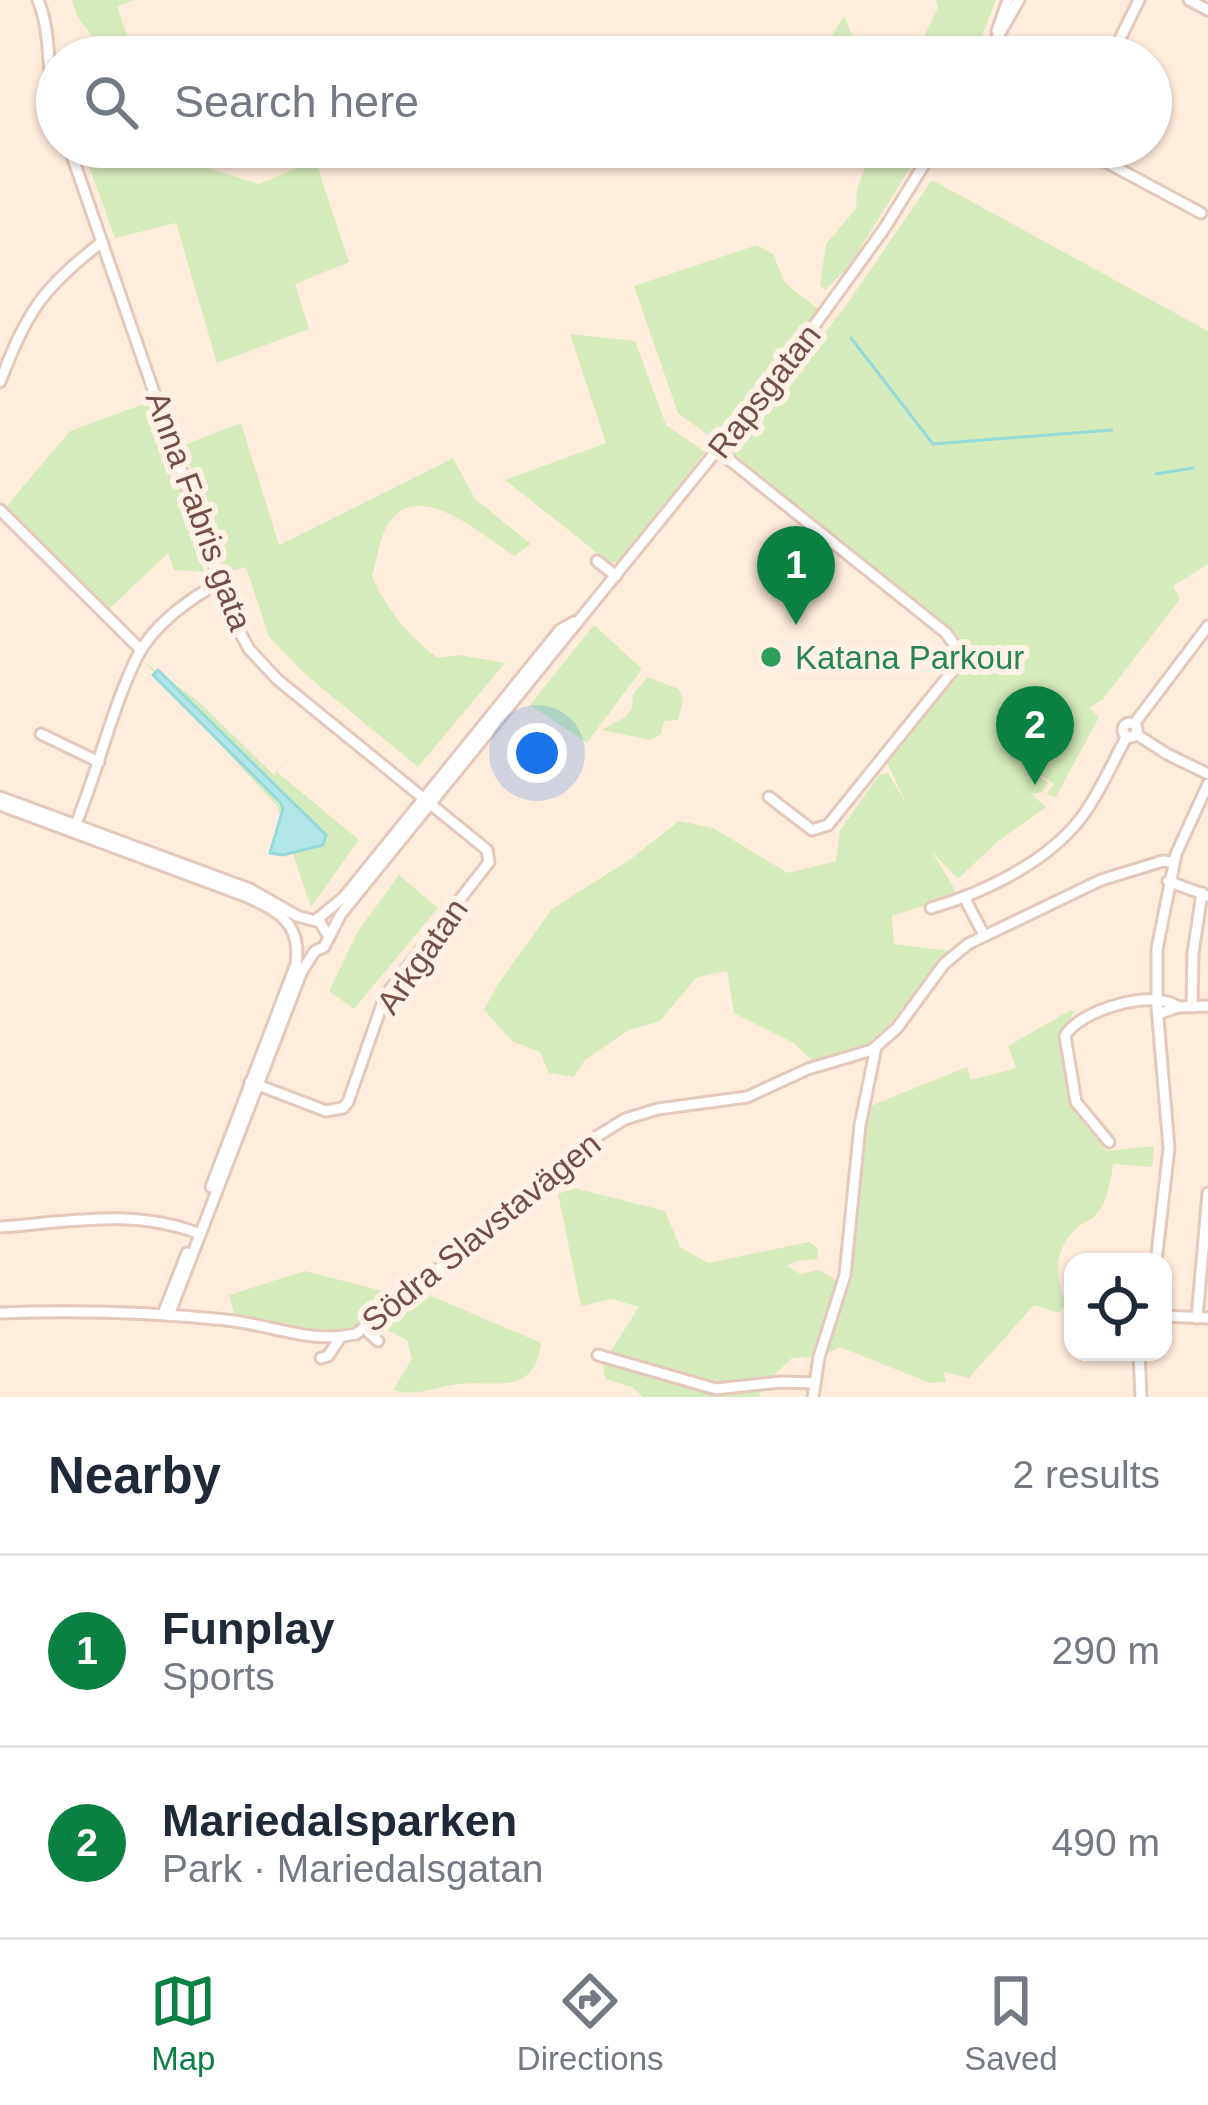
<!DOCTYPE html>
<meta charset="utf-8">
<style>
body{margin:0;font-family:Arial,sans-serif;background:#f2f2f3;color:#1f2937}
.controls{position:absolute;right:36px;bottom:36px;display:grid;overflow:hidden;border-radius:24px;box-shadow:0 3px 9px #0004}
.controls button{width:108px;height:108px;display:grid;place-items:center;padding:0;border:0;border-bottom:3px solid #e0e1e3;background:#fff;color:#1f2937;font:60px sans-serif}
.you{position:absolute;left:537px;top:753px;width:42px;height:42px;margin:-30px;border:9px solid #fff;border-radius:50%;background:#1a73e8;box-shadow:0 0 0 18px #1a73e833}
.badge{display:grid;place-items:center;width:78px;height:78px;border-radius:50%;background:#0b8043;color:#fff;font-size:39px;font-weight:700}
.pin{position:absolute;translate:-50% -99px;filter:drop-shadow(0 3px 6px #0008)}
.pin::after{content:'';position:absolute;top:63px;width:42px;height:36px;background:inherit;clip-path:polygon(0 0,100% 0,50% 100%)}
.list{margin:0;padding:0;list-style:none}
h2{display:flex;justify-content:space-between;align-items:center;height:156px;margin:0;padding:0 48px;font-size:51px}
h2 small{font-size:39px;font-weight:400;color:#747a83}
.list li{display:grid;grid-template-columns:78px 1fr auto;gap:36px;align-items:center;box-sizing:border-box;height:192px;padding:0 48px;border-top:3px solid #e0e1e3}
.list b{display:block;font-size:45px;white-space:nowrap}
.list p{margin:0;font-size:39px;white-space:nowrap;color:#747a83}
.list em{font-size:39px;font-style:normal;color:#747a83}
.icon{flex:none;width:66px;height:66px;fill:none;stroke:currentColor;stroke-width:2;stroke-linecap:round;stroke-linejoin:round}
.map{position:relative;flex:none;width:1208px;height:1397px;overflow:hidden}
.search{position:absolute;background:#fff;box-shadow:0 3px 9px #0004;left:36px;right:36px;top:36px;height:132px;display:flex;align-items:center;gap:30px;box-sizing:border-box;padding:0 42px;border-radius:66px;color:#747a83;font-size:45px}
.sheet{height:540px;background:#fff}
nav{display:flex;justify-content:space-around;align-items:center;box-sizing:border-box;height:168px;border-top:3px solid #e0e1e3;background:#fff;font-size:33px;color:#747a83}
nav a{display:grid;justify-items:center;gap:6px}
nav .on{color:#0b8043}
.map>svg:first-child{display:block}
.green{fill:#d6ebbc}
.water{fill:#b1e8e7;stroke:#97dada;stroke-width:3}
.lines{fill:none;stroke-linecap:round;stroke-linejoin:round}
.stream{stroke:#97dada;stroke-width:3}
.minor-casing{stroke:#e4c8bc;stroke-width:15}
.minor{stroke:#fff;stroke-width:9}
.leisure-dot{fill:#2e9e5b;stroke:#fff1e5;stroke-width:4.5}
.labels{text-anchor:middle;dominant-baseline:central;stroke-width:12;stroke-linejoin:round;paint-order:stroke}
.street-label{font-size:33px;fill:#754e45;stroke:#fff1e5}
.leisure-label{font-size:33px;fill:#27864d;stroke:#fff1e5;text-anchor:start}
</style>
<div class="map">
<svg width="1208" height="1397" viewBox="0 0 1208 1397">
<rect width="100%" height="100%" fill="#feecdd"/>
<g class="green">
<polygon points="72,0 134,0 117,7 128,37 92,51 96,42 77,16"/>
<path d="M936,0H996L974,57H825L821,53L844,16L857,46C878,40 889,39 910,47L921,43L938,8Z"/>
<polygon points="82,147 138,147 259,184 309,163 318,168 349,262 295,284 309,329 217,363 176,223 115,238"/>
<polygon points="873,147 923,147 848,268 825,290 820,285 826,244 856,209 857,190"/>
<polygon points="932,180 1208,331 1208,564 1173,586 1180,599 1103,699 1089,708 1099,717 1056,797 1047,794 1054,784 1043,776 1038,776 1048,783 1042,792 1031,794 1046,807 997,842 958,879 932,852 958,895 892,916 894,944 951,951 874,1043 813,1061 792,1042 734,1013 727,971 697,977 660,1021 629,1030 585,1060 574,1077 549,1073 540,1052 512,1041 484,1010 498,984 552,909 632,858 679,821 713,828 788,873 836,861 840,830 880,774 888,773 907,805 884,756 953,670 959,651 946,633 727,457 844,308"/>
<polygon points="757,245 773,254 785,283 819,310 716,441 678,413 634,286"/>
<polygon points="570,334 635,341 666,425 705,452 620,561 610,563 505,480 606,443"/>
<polygon points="155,400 204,572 174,570 168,553 108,610 5,508 70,431"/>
<path d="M241,423L279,545L453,458L475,499L531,544L514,556C483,536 421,479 390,521C380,534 377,560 372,576C386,608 409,637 438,658L460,655L505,663L418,767L306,675L269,637L246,567L225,573L184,445Z"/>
<polygon points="594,625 642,669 587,743 530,705"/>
<polygon points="143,661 198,701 274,775 319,720 277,772 359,840 311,907 277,806"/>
<polygon points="648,677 679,689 683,701 678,720 664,721 661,734 650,740 602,730 625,717 632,708 633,694"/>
<polygon points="399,875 438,908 354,1009 329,991 358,931"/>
<path d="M1071,1010L1074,1012L1060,1037L1071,1102L1106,1151L1154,1146L1152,1167L1113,1164C1111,1182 1107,1204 1094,1217C1090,1221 1082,1223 1078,1227C1052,1249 1056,1278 1066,1305L1058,1313L1034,1305L969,1378L944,1372L946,1382L930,1383L840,1347L819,1357L792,1358L761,1388L759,1397H643L632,1387L605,1379L603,1363L639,1307L612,1299L581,1306L558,1194L574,1188L665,1211L680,1247L708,1263L809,1242L818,1249V1259L797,1261L787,1266L800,1274L819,1270L841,1283L863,1109L967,1067L971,1080L1016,1068L1008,1046Z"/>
<path d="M305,1271L406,1297L429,1295L541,1343C535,1397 494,1380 458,1384C434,1387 419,1397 393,1390L412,1359L407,1340L389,1331L328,1340L236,1321L229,1295Z"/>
</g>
<polygon class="water" points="158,670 326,835 323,845 283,855 270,853 283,809 280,802 153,675"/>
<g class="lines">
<g class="stream">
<polyline points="851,338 933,444 1112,430"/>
<polyline points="1156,474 1193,468"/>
</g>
<g class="minor-casing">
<g id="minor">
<path d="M38,0C53,36 45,74 57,111"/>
<polyline points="1189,0 1208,10"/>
<polyline points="997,31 1008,0"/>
<polyline points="986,57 1019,0"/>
<polyline points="1111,57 1139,0"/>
<polyline points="69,147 233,620 249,649 278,680 487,850 489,862 385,996 348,1102 343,1108 326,1111 250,1082"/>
<polyline points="1078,147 1201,213"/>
<path d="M0,382C27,312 42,288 102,242"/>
<polyline points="717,450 946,633 959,651 954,669 828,825 812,830 769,797"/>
<polyline points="0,510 141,650"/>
<polyline points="597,561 616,576"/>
<circle cx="1130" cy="730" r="7"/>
<polyline points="1134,724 1208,626"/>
<polyline points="41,734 99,762"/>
<polyline points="1136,734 1167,754 1208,774"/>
<polyline points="0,797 250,889 297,916 320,922 329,937"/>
<path d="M0,805L245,896C278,911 302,923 296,964L211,1187"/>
<path d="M75,826C98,771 111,710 137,657C153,625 190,598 221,582"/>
<polyline points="1168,881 1208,896"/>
<polyline points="965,899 984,935"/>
<path d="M931,908C984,893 1047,862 1081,818C1100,793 1112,763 1127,736"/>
<polyline points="316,920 344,897 560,630 574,622"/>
<polyline points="1192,1007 1193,953 1202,893"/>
<polyline points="1158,1014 1178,1007 1208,1006"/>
<path d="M1109,1142L1076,1102L1065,1036C1079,1010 1154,988 1178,1007"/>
<path d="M0,1227C70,1222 133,1208 200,1234"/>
<polyline points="1156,1262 1169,1148 1157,1007 1157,949 1176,854 1208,784"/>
<path d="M0,1313C76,1310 151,1312 226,1320C273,1325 309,1344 356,1334L566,1168L596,1137L625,1119L658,1109L747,1097L808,1069L872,1050L897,1028L944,964L968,944L1101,880L1163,861L1173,862"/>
<polyline points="163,1314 187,1253"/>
<polyline points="169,1315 302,971 315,951 324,947 341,914 786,365 884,229 935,147"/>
<polyline points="1163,1316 1208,1318"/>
<polyline points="1197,1318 1208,1193"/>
<polyline points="369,1333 378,1341"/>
<polyline points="1139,1352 1141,1397"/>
<polyline points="598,1355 716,1389 781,1382 815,1383"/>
<polyline points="321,1358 328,1356 340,1338"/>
<polyline points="813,1397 819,1357 845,1275 860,1125 876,1047"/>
</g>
</g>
<use href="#minor" class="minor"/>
</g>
<circle class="leisure-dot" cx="771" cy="657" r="12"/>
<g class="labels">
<g class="street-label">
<text transform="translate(764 391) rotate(-52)">Rapsgatan</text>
<text transform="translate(199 511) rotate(70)">Anna Fabris gata</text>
<text transform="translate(422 956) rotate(-55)">Arkgatan</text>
<text transform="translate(481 1232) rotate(-39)">Södra Slavstavägen</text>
</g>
<g class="leisure-label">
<text x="795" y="657">Katana Parkour</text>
</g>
</g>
</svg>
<div class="controls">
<button><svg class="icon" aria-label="locate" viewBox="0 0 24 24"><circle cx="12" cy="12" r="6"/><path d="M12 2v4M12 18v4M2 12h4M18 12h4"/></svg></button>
</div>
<div class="you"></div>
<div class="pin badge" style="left:796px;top:625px">1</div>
<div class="pin badge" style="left:1035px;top:785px">2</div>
<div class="search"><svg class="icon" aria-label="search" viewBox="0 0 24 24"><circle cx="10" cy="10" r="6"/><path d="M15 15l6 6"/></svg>Search here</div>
</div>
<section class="sheet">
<h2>Nearby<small>2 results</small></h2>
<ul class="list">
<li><span class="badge">1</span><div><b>Funplay</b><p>Sports</p></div><em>290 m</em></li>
<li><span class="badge">2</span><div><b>Mariedalsparken</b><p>Park · Mariedalsgatan</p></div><em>490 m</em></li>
</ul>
</section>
<nav>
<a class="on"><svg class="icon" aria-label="map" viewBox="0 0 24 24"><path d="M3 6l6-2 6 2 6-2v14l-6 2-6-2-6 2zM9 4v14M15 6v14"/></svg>Map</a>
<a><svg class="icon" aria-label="directions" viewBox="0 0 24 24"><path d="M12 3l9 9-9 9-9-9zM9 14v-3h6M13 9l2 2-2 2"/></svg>Directions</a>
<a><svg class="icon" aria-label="saved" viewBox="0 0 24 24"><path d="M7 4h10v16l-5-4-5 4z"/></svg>Saved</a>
</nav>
